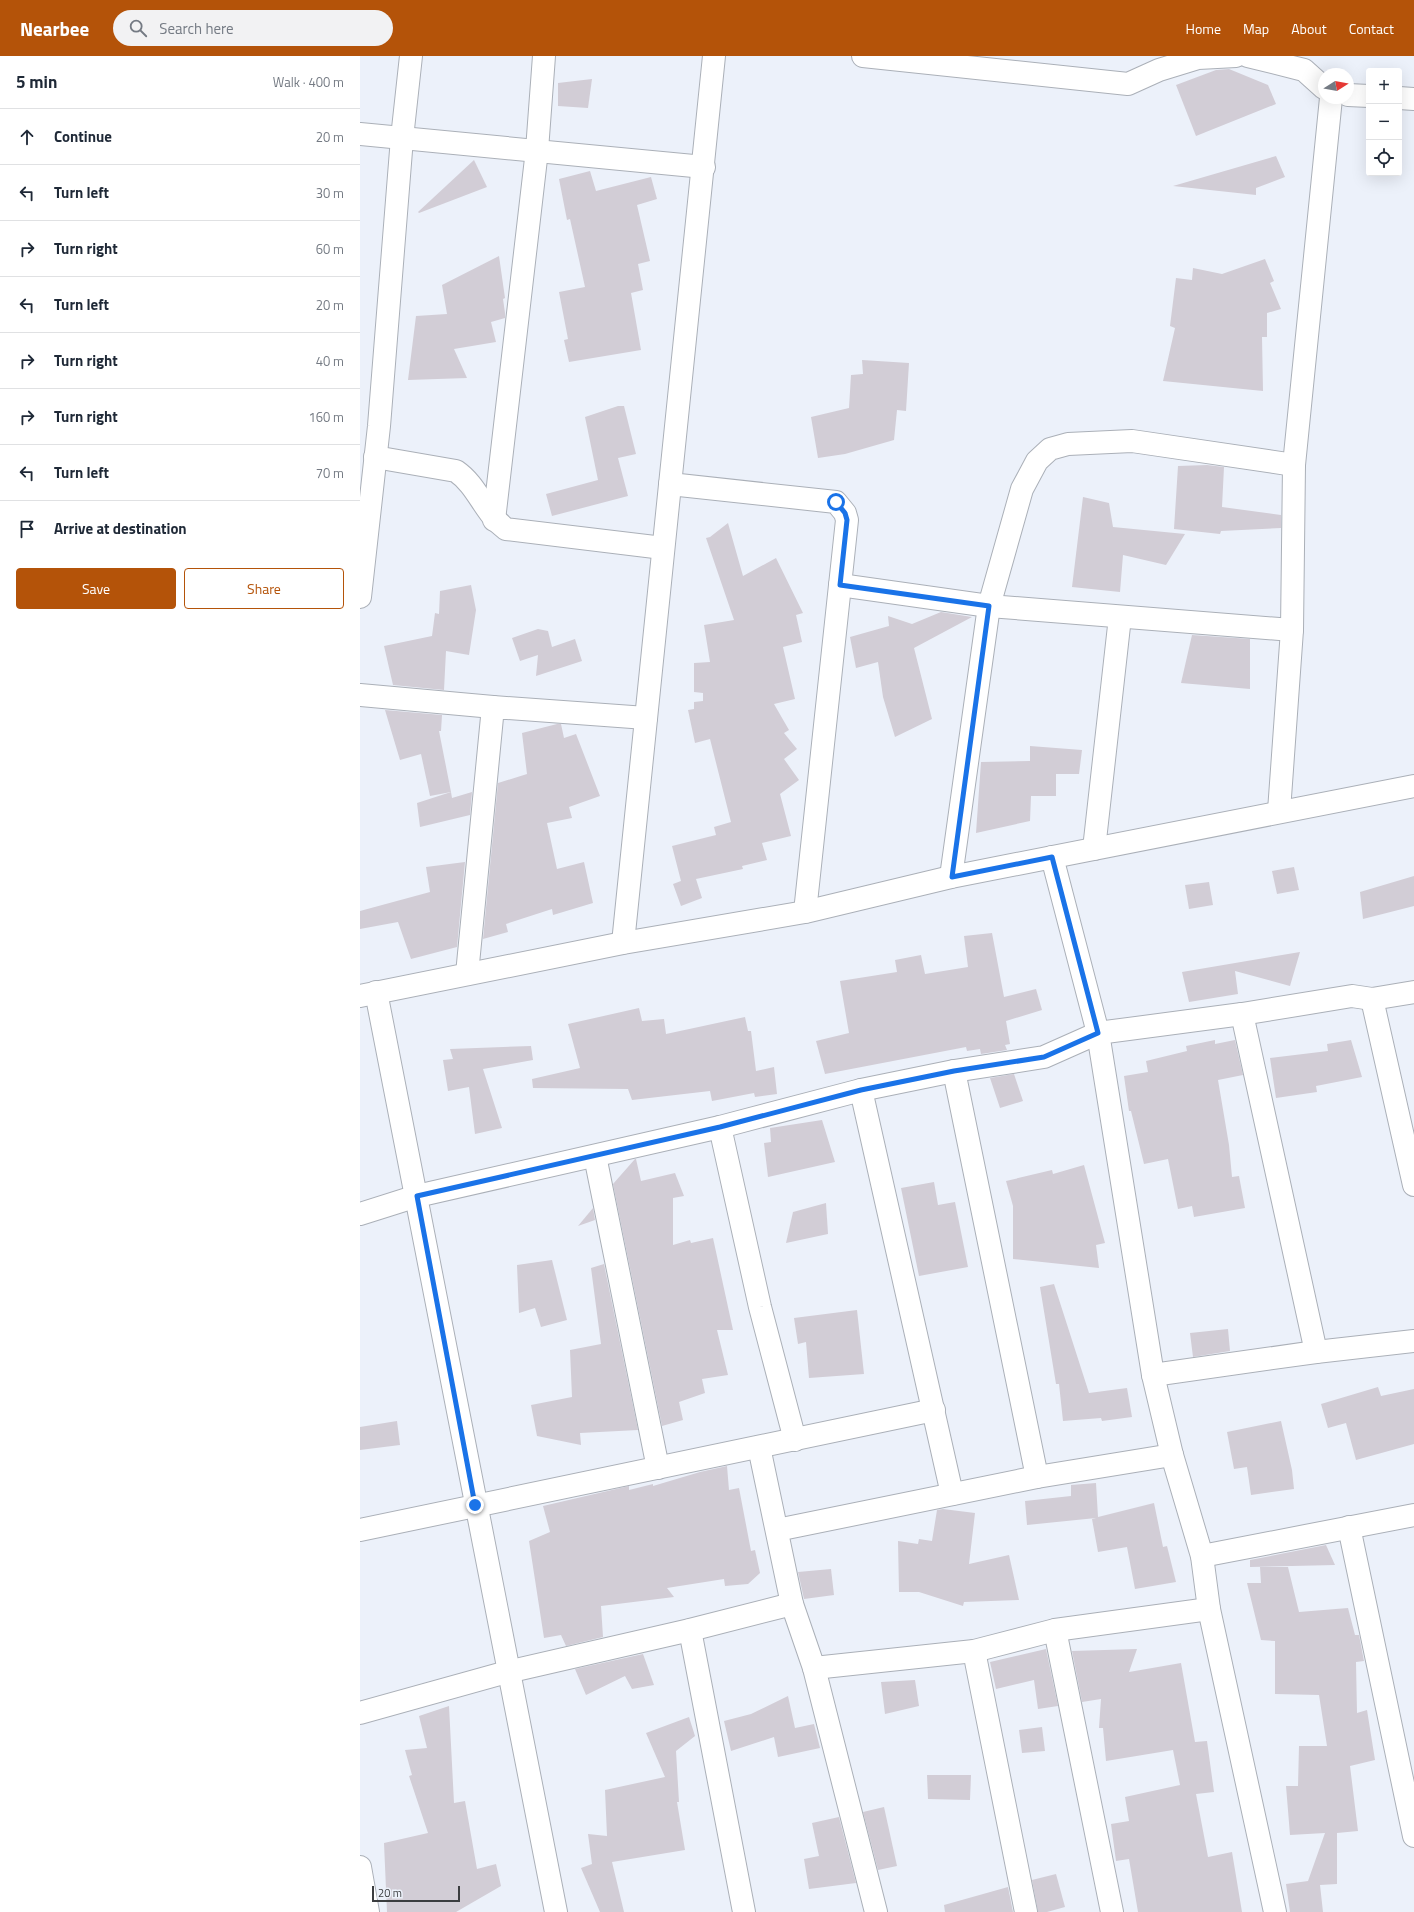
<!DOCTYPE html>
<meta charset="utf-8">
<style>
body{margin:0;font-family:"Titillium Web",sans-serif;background:#f2f2f3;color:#1f2937}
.controls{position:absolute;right:12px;top:12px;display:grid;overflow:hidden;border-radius:4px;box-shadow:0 4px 16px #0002}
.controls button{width:36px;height:36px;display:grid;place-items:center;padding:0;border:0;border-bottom:1px solid #e0e1e3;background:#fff;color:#1f2937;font:20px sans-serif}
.compass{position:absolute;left:958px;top:12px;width:36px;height:36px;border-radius:50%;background:#fff;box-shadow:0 4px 16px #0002;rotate:79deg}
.scale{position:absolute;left:12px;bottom:10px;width:88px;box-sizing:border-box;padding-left:4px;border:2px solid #3b3d40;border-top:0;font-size:11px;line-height:14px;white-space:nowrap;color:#3b3d40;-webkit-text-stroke:3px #ecf1fa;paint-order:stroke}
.stop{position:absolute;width:12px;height:12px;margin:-9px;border:3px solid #1a73e8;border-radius:50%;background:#fff}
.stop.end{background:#1a73e8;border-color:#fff;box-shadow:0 1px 4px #0008}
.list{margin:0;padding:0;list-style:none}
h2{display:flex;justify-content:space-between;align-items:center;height:52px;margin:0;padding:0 16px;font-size:17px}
h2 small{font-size:13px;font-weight:400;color:#747a83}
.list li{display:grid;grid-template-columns:26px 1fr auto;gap:12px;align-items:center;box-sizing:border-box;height:56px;padding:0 16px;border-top:1px solid #e0e1e3}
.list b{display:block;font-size:15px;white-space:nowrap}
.list em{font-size:13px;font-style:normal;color:#747a83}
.actions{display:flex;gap:8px;padding:12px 16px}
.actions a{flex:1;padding:9px 0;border:1px solid #b45309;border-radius:4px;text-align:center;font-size:14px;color:#b45309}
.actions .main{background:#b45309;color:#fff}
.icon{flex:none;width:22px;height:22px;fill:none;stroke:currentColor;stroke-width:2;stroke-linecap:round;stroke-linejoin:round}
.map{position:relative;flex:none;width:1054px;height:1856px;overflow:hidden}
header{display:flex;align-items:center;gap:24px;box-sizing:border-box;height:56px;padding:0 20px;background:#b45309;color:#fff}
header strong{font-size:19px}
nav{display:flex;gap:22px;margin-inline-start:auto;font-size:14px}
.search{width:280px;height:36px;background:#f2f2f3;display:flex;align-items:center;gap:10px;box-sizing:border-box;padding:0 14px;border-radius:22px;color:#747a83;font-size:15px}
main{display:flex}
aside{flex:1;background:#fff}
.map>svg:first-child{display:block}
.building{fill:#d2cdd6}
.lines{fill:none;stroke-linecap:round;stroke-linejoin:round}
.street-casing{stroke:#abb0b8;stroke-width:24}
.street{stroke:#fff;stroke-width:22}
.route{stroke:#1a73e8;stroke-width:5}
</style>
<header>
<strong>Nearbee</strong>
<div class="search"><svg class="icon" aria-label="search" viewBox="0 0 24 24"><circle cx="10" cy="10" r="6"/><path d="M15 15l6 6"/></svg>Search here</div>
<nav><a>Home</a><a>Map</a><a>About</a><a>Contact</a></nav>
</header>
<main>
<aside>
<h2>5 min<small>Walk · 400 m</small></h2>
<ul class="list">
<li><svg class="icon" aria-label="ahead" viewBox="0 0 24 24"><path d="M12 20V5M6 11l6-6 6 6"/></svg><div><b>Continue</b></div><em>20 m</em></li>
<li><svg class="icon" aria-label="left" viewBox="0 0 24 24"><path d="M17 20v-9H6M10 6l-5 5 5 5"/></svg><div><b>Turn left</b></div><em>30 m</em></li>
<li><svg class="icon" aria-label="right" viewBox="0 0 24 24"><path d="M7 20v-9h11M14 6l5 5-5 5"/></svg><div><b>Turn right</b></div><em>60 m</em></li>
<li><svg class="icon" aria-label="left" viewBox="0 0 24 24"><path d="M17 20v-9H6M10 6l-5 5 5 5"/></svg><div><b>Turn left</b></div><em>20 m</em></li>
<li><svg class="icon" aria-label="right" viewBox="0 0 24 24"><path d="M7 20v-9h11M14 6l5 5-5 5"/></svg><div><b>Turn right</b></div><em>40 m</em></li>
<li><svg class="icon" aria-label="right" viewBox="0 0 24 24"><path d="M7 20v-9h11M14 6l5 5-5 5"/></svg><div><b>Turn right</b></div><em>160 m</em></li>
<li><svg class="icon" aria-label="left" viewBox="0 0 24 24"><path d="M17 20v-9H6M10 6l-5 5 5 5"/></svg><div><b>Turn left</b></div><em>70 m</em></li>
<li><svg class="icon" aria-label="arrive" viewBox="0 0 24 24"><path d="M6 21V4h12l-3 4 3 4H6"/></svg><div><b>Arrive at destination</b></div></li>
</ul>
<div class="actions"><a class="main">Save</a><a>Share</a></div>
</aside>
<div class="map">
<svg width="1054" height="1856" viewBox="0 0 1054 1856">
<rect width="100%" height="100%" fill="#ecf1fa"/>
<g class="building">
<polygon points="869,13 908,29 916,48 836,80 816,29 856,14"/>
<polygon points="232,23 228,52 198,50 198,27"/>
<polygon points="916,100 925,121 896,132 896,139 813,130"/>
<polygon points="114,104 127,131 59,157 58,156"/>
<polygon points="230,115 236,135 291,121 297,143 277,149 290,205 278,208 283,234 271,237 281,294 209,306 204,284 208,283 199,236 225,231 210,163 207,164 199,123"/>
<polygon points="139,200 145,242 143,243 145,257 145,262 131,266 136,286 94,293 107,322 48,324 56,260 87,258 82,229"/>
<polygon points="905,203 914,225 910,227 921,253 907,257 907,281 902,281 903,335 803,325 815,272 810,270 816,222 832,224 833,212 862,218"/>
<polygon points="502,304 549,307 546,355 537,354 534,384 485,398 458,402 451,361 489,352 491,319 503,318"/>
<polygon points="258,350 264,350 276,398 258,402 268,440 192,460 186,438 238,424 225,361"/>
<polygon points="847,409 864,411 862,451 921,459 921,472 861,475 860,478 814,473 818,410"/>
<polygon points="723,441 749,447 753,471 825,478 806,509 763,499 760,536 712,531"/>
<polygon points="368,467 383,520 416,502 443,557 436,559 442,586 423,591 435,643 414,648 429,674 424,677 437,693 424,703 439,724 420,738 431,780 402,787 407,804 382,810 383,813 336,823 342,842 321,850 313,828 321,825 312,790 356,779 354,771 371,766 350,683 335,687 328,654 334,653 334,646 343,645 343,637 334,636 334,607 350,606 344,569 374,564 346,482 350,481"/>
<polygon points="111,529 116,554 109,599 86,595 84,634 33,629 24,590 72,580 75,557 79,558 80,535"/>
<polygon points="581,556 612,561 554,592 572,663 535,681 523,641 518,606 496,612 490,581 529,570 528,560 552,568"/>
<polygon points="178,573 188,575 192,591 215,583 222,605 176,620 178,599 160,605 152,582"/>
<polygon points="832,579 890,583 890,633 821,627"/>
<polygon points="25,654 82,659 81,675 79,675 91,736 70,740 61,698 40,704"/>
<polygon points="197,668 201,668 204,682 216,678 240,740 209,751 212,762 187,767 197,813 224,806 233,847 193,859 192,853 146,868 148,876 123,883 138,727 167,718 162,677"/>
<polygon points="670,690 722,694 719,718 696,718 696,740 671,740 670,765 616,777 621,706 670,705"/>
<polygon points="91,736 92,742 112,736 110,759 60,771 57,747"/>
<polygon points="105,806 97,891 51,903 38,866 0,873 0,855 70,836 66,811"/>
<polygon points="934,811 939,834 917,838 912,815"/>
<polygon points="1054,820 1054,850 1003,863 1000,836"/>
<polygon points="849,826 853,849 829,853 825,829"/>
<polygon points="632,877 644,941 676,933 682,954 646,965 650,988 645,989 647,994 621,998 620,993 607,995 606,991 465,1018 456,985 489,977 480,925 537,916 535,904 561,899 565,918 608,911 604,880"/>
<polygon points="940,896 930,930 875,915 878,938 829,946 822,916"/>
<polygon points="279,952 282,965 304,963 306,978 385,961 388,975 391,975 396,1015 414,1011 417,1038 395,1041 394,1037 352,1045 350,1035 272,1044 268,1033 173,1032 172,1023 220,1012 208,968"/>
<polygon points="855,984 855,988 875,984 883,1019 858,1024 869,1089 872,1121 879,1120 885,1152 834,1161 832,1150 818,1153 808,1103 784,1108 771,1055 769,1055 764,1020 788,1016 786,1005 827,995 826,990"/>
<polygon points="991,984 1002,1021 956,1030 957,1036 916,1042 910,1002 968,995 967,988"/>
<polygon points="171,990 173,1004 123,1013 142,1072 115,1078 109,1031 88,1035 83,1004 93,1003 90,993"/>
<polygon points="654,1018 663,1045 640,1052 630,1022"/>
<polygon points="462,1064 475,1106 408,1121 404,1087 411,1086 410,1072"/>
<polygon points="275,1103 276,1103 281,1125 315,1117 324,1140 313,1142 313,1189 330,1184 331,1187 353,1182 373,1274 357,1274 368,1319 342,1323 345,1337 319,1346 323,1364 302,1370 253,1128"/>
<polygon points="724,1109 745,1187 736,1189 739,1212 653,1203 653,1150 646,1125 692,1114 693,1118"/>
<polygon points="574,1126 578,1149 595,1146 608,1211 559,1220 541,1132"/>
<polygon points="466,1147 468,1178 426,1187 433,1156"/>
<polygon points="233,1152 235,1164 218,1170"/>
<polygon points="192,1204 207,1264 181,1271 175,1252 159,1257 157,1209"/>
<polygon points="244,1208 278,1374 220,1377 221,1389 177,1380 171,1349 212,1341 210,1294 241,1288 231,1212"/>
<polygon points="694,1228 729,1337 767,1332 772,1361 742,1365 741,1362 703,1365 699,1328 696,1328 680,1231"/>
<polygon points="497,1254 504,1318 449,1322 446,1286 438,1288 434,1262"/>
<polygon points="868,1273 870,1295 833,1301 830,1277"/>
<polygon points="1018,1331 1021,1340 1054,1333 1054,1388 996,1404 986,1367 968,1372 961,1348"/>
<polygon points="37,1365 40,1389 0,1394 0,1371"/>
<polygon points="921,1365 932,1414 934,1433 891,1439 887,1411 874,1413 867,1376"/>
<polygon points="367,1410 369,1434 379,1432 391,1495 395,1494 400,1517 388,1528 365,1530 364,1523 307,1532 314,1541 241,1550 243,1581 206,1590 201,1579 184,1582 169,1485 190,1476 183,1450 269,1430 269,1434 293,1428 293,1430 340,1416"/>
<polygon points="736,1427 738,1461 794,1447 803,1491 807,1490 816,1526 775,1533 767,1491 738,1496 732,1463 736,1462 667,1469 665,1445 711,1440 711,1429"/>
<polygon points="583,1453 615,1457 609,1508 649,1499 659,1544 604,1546 603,1550 559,1536 539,1536 538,1485 558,1488 559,1483 572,1485 577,1454"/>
<polygon points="966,1489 975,1509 890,1511 890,1504"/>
<polygon points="900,1511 928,1511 939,1556 988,1552 995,1579 999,1579 1004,1605 996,1606 997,1657 1007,1654 1015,1704 990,1710 998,1775 977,1777 977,1828 960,1829 963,1856 930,1856 926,1828 948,1825 965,1777 930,1779 926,1730 938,1730 939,1690 967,1690 959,1639 915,1638 915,1585 901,1584 887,1527 901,1527"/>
<polygon points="471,1513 474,1539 444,1543 438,1516"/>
<polygon points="686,1593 698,1650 678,1653 674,1624 636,1633 630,1606"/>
<polygon points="777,1593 769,1616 821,1607 835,1686 847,1685 854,1736 836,1738 848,1801 872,1796 882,1856 778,1856 769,1803 756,1805 751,1768 769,1765 765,1741 820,1729 813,1694 746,1705 743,1672 739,1672 741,1643 722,1646 712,1595"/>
<polygon points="283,1598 294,1629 272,1633 265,1620 226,1639 215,1613"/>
<polygon points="555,1624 559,1650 525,1658 521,1626"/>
<polygon points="428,1640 435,1672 454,1668 460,1692 418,1701 414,1681 371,1695 364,1665 391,1658"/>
<polygon points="89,1650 94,1747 105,1745 117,1813 136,1808 141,1830 96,1856 27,1856 24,1787 68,1777 49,1720 52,1719 45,1694 67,1692 59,1660"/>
<polygon points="329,1661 335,1680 316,1695 319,1746 317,1746 325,1794 252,1806 264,1856 240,1856 221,1812 232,1808 228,1778 247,1780 245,1734 305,1721 286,1677"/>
<polygon points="682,1671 685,1695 662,1697 659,1674"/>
<polygon points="567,1719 611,1719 610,1744 568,1743"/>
<polygon points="524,1751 537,1810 518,1814 503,1756"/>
<polygon points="479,1761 496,1827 449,1833 444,1803 459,1800 452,1767"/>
<polygon points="696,1818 705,1851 687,1856 678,1856 672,1824"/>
<polygon points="648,1831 653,1856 585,1856 584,1849"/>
</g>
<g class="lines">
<g class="street-casing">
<g id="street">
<polyline points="503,0 768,28 799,14 838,2 876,0"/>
<polyline points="888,0 944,14 964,32"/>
<polyline points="988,39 1009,40"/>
<polyline points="1039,42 1054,43"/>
<polyline points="0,78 344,111"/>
<path d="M15,401L96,415C118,430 124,457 146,473L303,492"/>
<polyline points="310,428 476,446 485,457 487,464 445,856"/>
<polyline points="134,464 177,94 184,0"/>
<polyline points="480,529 629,550 932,574"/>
<polyline points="0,541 19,370 42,82 51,0"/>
<polyline points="0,639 133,651"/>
<polyline points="919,755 932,574 934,409 971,42"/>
<polyline points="734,793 760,561"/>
<polyline points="692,801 738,977 793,1319 812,1399 842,1500 849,1553 915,1856"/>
<polyline points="591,821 629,550 662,433 677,405 690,393 708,388 772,385 934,409"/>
<polyline points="263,887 354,0"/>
<polyline points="107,918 133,651 286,662"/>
<path d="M16,936C78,1242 134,1550 196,1856"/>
<polyline points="0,940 263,887 445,856 591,821 1054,730"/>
<polyline points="1012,943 1054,1129"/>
<polyline points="882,958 956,1296"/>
<polyline points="594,1015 677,1421"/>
<polyline points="501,1034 592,1438"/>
<polyline points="360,1071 400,1251 435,1384"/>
<polyline points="235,1100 298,1412"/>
<polyline points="0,1158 57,1140 360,1071 501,1034 594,1015 684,1001 738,977 882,958 992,940 1012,943 1054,936"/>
<polyline points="793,1319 956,1296 1054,1285"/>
<polyline points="399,1391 432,1548 454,1612 516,1856"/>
<polyline points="989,1471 1054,1780"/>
<polyline points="0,1474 574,1354"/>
<polyline points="417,1474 677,1421 812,1399"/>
<polyline points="842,1500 1054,1459"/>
<polyline points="330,1574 384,1856"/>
<polyline points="695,1574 752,1856"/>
<polyline points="614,1595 666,1856"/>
<polyline points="454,1612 614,1595 695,1574 849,1553"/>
<polyline points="0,1657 147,1616 330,1574 432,1548"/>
<polyline points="0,1811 8,1856"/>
</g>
</g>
<use href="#street" class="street"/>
</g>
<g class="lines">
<polyline class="route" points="115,1449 57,1140 360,1071 501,1034 594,1015 684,1001 738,977 692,801 592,821 629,550 480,529 487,464 485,457 476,446"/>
</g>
</svg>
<div class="controls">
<button>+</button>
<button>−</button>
<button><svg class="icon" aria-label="locate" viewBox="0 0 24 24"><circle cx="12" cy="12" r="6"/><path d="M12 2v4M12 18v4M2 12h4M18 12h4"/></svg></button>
</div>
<svg class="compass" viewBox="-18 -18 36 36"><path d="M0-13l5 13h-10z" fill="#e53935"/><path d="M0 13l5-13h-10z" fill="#747a83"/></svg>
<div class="scale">20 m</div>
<div class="stop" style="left:476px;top:446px"></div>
<div class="stop end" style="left:115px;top:1449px"></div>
</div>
</main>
